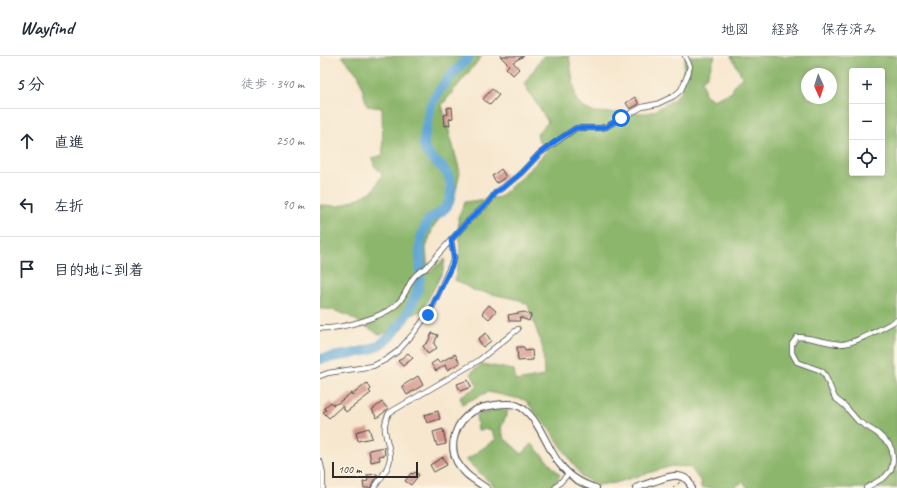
<!DOCTYPE html>
<html lang="ja">
<meta charset="utf-8">
<style>
body{margin:0;font-family:Caveat,"Klee One",sans-serif;background:#f2f2f3;color:#1f2937}
.controls{position:absolute;right:12px;top:12px;display:grid;overflow:hidden;border-radius:4px;box-shadow:0 2px 6px #0003}
.controls button{width:36px;height:36px;display:grid;place-items:center;padding:0;border:0;border-bottom:1px solid #e0e1e3;background:#fff;color:#1f2937;font:20px sans-serif}
.compass{position:absolute;left:481px;top:12px;width:36px;height:36px;border-radius:50%;background:#fff;box-shadow:0 2px 6px #0003;rotate:176deg}
.scale{position:absolute;left:12px;bottom:10px;width:86px;box-sizing:border-box;padding-left:4px;border:2px solid #2b2b2b;border-top:0;font-size:11px;line-height:14px;white-space:nowrap;color:#2b2b2b;-webkit-text-stroke:3px #fcf5e5;paint-order:stroke}
.stop{position:absolute;width:12px;height:12px;margin:-9px;border:3px solid #1a73e8;border-radius:50%;background:#fff}
.stop.end{background:#1a73e8;border-color:#fff;box-shadow:0 1px 4px #0008}
.list{margin:0;padding:0;list-style:none}
h2{display:flex;justify-content:space-between;align-items:center;height:52px;margin:0;padding:0 16px;font-size:17px}
h2 small{font-size:13px;font-weight:400;color:#747a83}
.list li{display:grid;grid-template-columns:26px 1fr auto;gap:12px;align-items:center;box-sizing:border-box;height:64px;padding:0 16px;border-top:1px solid #e0e1e3}
.list b{display:block;font-size:15px;white-space:nowrap}
.list em{font-size:13px;font-style:normal;color:#747a83}
.icon{flex:none;width:22px;height:22px;fill:none;stroke:currentColor;stroke-width:2;stroke-linecap:round;stroke-linejoin:round}
.map{position:relative;flex:none;width:577px;height:432px;overflow:hidden}
header{display:flex;align-items:center;gap:24px;box-sizing:border-box;height:56px;padding:0 20px;background:#fff;border-bottom:1px solid #e0e1e3}
header strong{font-size:19px}
nav{display:flex;gap:22px;margin-inline-start:auto;font-size:14px}
main{display:flex}
aside{flex:1;background:#fff}
.map>svg:first-child{display:block}
.forest{fill:#8cb66c;stroke:#5c704c;fill-rule:evenodd}
.lines{fill:none;stroke-linecap:round;stroke-linejoin:round}
.river{stroke:#5da5d4;stroke-width:10}
.building{fill:#d5978f}
.minor-casing{stroke:#4a4744;stroke-width:6}
.tertiary-casing{stroke:#4a4744;stroke-width:8}
.path{stroke:#4a4744;stroke-width:1;stroke-dasharray:3 3;stroke-linecap:butt}
.minor{stroke:#fff;stroke-width:4.5}
.tertiary{stroke:#fff;stroke-width:6}
.route{stroke:#1a73e8;stroke-width:5}
</style>
<header>
<strong>Wayfind</strong>
<nav><a>地図</a><a>経路</a><a>保存済み</a></nav>
</header>
<main>
<aside>
<h2>5 分<small>徒歩 · 340 m</small></h2>
<ul class="list">
<li><svg class="icon" aria-label="ahead" viewBox="0 0 24 24"><path d="M12 20V5M6 11l6-6 6 6"/></svg><div><b>直進</b></div><em>250 m</em></li>
<li><svg class="icon" aria-label="left" viewBox="0 0 24 24"><path d="M17 20v-9H6M10 6l-5 5 5 5"/></svg><div><b>左折</b></div><em>90 m</em></li>
<li><svg class="icon" aria-label="arrive" viewBox="0 0 24 24"><path d="M6 21V4h12l-3 4 3 4H6"/></svg><div><b>目的地に到着</b></div></li>
</ul>
</aside>
<div class="map">
<svg width="577" height="432" viewBox="0 0 577 432">
<rect width="100%" height="100%" fill="#fcf5e5"/>
<filter id="ink" filterUnits="userSpaceOnUse"><feTurbulence type="fractalNoise" baseFrequency=".025" numOctaves="2"/><feDisplacementMap in="SourceGraphic" scale="8" xChannelSelector="R" yChannelSelector="G"/><feConvolveMatrix kernelMatrix="1 2 1 2 8 2 1 2 1" color-interpolation-filters="sRGB"/></filter>
<filter id="wash" filterUnits="userSpaceOnUse"><feTurbulence type="fractalNoise" baseFrequency=".012" numOctaves="4" result="noise"/><feDisplacementMap in="SourceGraphic" scale="16" xChannelSelector="R" yChannelSelector="G"/><feGaussianBlur stdDeviation="0.9" result="paint"/><feColorMatrix in="noise" values="0 0 0 0 0 0 0 0 0 0 0 0 0 0 0 0 0 1.4 0 .05"/><feComposite in="paint" operator="in"/></filter>
<g filter="url(#wash)">
<rect width="100%" height="100%" fill="#f7e7cf"/>
<g class="forest">
<path d="M22,0H162L122,49L140,116L134,144L113,171L106,192L108,217L125,203L123,215L102,255L84,260L69,275L60,279C41,268 22,252 0,253V149L20,150L43,140L54,134L62,118L54,110L53,102L63,99L62,52L47,50L39,20Z"/>
<path d="M223,0H249L256,43L262,51L273,56L302,57H327L334,55L353,44L361,35L365,0H395L387,20L382,24L385,38L393,44L412,36C414,28 416,25 423,22L411,0H577V432H434L427,431L423,426L412,432H381V426L370,411L352,410L295,427L277,429L262,421L231,375L205,344L168,336L142,348L140,340L158,331L151,317L162,308L194,314L196,325L224,320L223,293L208,249L200,244L153,234L135,224L140,194L138,161L145,146L180,141L215,108L227,94L219,86L217,77L228,66L204,28ZM532,15H562V117H532ZM487,18H511V42H487Z"/>
<polygon points="181,353 188,355 181,372 184,382 202,398 212,388 240,419 235,428 242,432 176,432 146,404 176,383 170,373 158,374 156,359"/>
</g>
<g class="lines">
<path class="river" d="M0,303C18,300 37,298 53,292C76,283 98,245 100,221C102,207 98,193 102,179C103,175 106,169 108,165C109,163 113,161 115,160C126,152 130,150 131,136C132,113 119,111 107,97C102,90 104,81 106,73C107,65 108,55 112,47C118,32 138,12 150,0"/>
</g>
<g id="blocks">
<g class="building">
<polygon points="180,0 204,0 193,6 199,13 193,19 186,12 189,9"/>
<polygon points="172,33 179,39 170,49 163,43"/>
<polygon points="315,41 319,48 310,53 306,47"/>
<polygon points="132,51 133,62 129,63 130,69 125,70 124,59 128,58 127,52"/>
<polygon points="181,113 186,121 177,127 172,120"/>
<polygon points="169,249 176,255 169,263 162,257"/>
<polygon points="204,256 211,259 209,265 199,261 200,265 189,265 188,259"/>
<polygon points="112,277 118,279 114,288 117,292 108,298 103,290 108,286"/>
<polygon points="166,277 171,285 163,291 158,283"/>
<polygon points="197,291 204,291 205,295 212,294 213,304 198,305"/>
<polygon points="88,297 93,302 83,310 78,305"/>
<polygon points="135,298 140,307 127,314 125,309 116,315 111,308 117,304 119,307"/>
<polygon points="98,320 103,329 87,339 82,330"/>
<polygon points="148,324 151,331 140,335 137,328"/>
<polygon points="47,327 51,333 49,335 51,337 26,356 22,350 9,362 3,356 6,354 4,352 11,346 13,349 18,347 31,337 32,339"/>
<polygon points="62,346 68,353 57,362 52,354"/>
<polygon points="118,355 120,363 107,367 104,359"/>
<polygon points="49,372 52,382 38,385 36,376"/>
<polygon points="123,373 126,388 117,390 113,376"/>
<polygon points="64,391 65,399 59,400 60,404 51,406 49,394"/>
<polygon points="123,401 127,409 114,416 110,409"/>
<polygon points="95,416 99,419 91,429 85,425 91,417 93,418"/>
<polygon points="57,418 58,420 50,432 44,432 43,426 48,425 47,419"/>
</g>
</g>
</g>
<g filter="url(#ink)">
<use href="#blocks" fill-opacity="0" stroke="#4a4744" stroke-width="1"/>
<g class="lines">
<g class="minor-casing">
<g id="minor">
<path d="M0,272C18,274 66,261 79,246C89,235 89,219 105,213L148,165L168,147L176,136L184,131L201,117L219,98L256,72H280L286,71L322,51L337,48L354,40L361,34L368,18L370,10L365,0"/>
<polyline points="0,320 8,317 53,310 67,303 78,295 93,278 111,254 134,202 131,184"/>
<polyline points="0,405 3,417 3,432"/>
<path d="M54,432C60,423 69,413 70,402C70,383 59,376 69,357L158,305L198,273"/>
<polyline points="235,432 249,417"/>
<path d="M546,432L565,421L571,414L573,404L572,394L569,388L557,377L538,365L525,350L515,342L505,319L502,315L477,306L472,297V288L477,281C492,281 505,287 520,288C532,289 565,271 577,264"/>
</g>
</g>
<g class="tertiary-casing">
<g id="tertiary">
<path d="M166,432C155,424 144,419 137,406C128,388 136,366 152,356C159,351 168,350 175,349C182,348 189,347 196,349C217,356 226,391 239,407C248,419 261,428 276,432"/>
<path d="M316,432C324,429 352,418 358,420C366,421 370,425 371,432"/>
</g>
</g>
<polyline class="path" points="353,432 360,426"/>
<use href="#minor" class="minor"/>
<use href="#tertiary" class="tertiary"/>
</g>
</g>
<g class="lines" filter="url(#ink)">
<polyline class="route" points="108,259 132,209 134,202 131,184 148,165 168,147 176,136 184,131 201,117 219,98 236,85 256,72 280,72 286,71 301,62"/>
</g>
</svg>
<div class="controls">
<button>+</button>
<button>−</button>
<button><svg class="icon" aria-label="locate" viewBox="0 0 24 24"><circle cx="12" cy="12" r="6"/><path d="M12 2v4M12 18v4M2 12h4M18 12h4"/></svg></button>
</div>
<svg class="compass" viewBox="-18 -18 36 36"><path d="M0-13l5 13h-10z" fill="#e53935"/><path d="M0 13l5-13h-10z" fill="#747a83"/></svg>
<div class="scale">100 m</div>
<div class="stop" style="left:301px;top:62px"></div>
<div class="stop end" style="left:108px;top:259px"></div>
</div>
</main>
